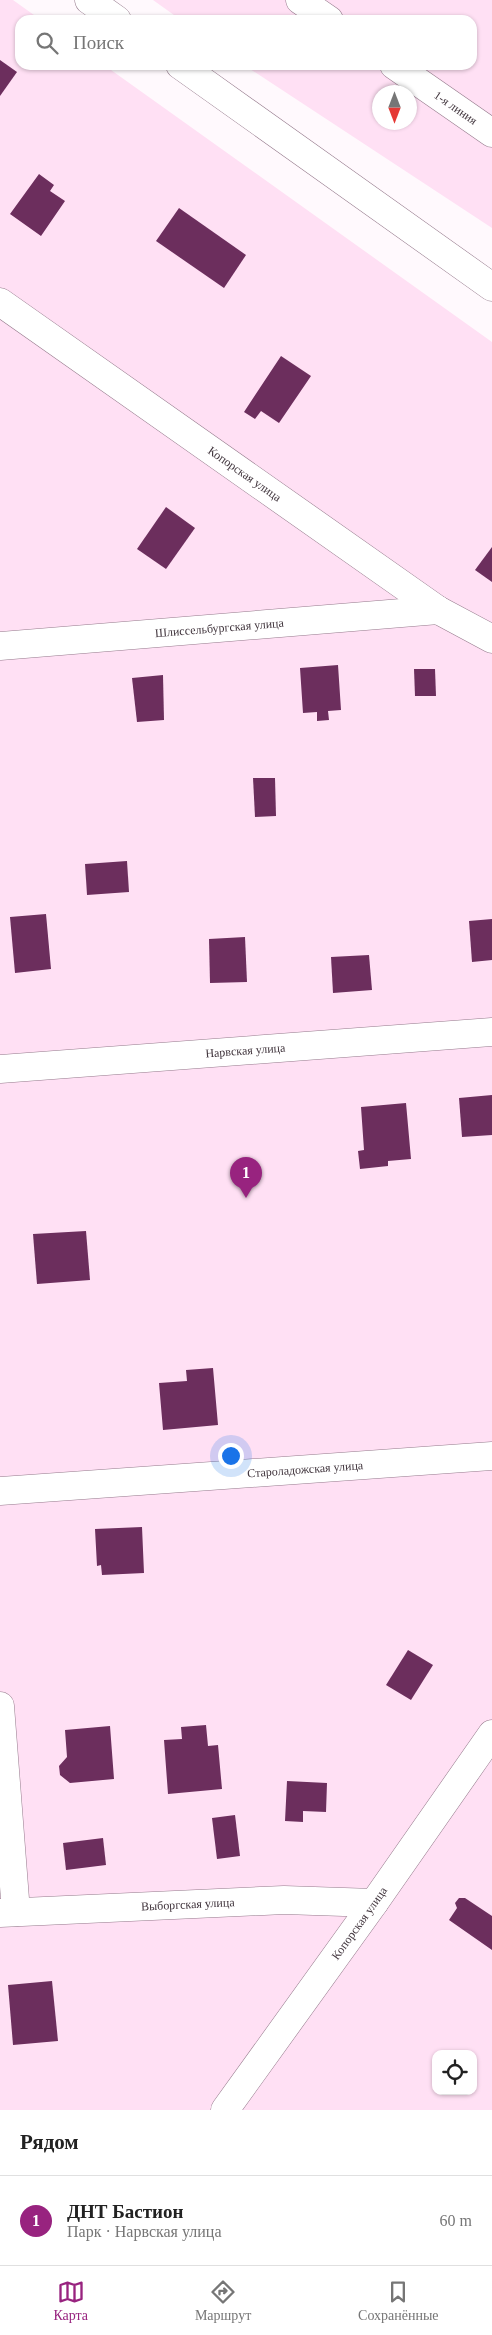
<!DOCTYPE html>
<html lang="ru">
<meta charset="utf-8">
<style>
body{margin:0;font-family:Georgia,serif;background:#f6f6f6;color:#222}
.controls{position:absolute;right:15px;bottom:15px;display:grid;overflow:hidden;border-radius:10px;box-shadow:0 1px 4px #0004}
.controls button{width:45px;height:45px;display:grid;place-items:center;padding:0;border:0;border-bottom:1px solid #e0e0e0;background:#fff;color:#222;font:25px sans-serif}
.compass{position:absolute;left:372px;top:85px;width:45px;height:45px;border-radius:50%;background:#fff;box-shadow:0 1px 4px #0004;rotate:180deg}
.you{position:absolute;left:230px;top:1455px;width:18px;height:18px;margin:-12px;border:4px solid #fff;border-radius:50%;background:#1a73e8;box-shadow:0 0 0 8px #1a73e833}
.badge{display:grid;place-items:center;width:32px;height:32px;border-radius:50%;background:#98237f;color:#fff;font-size:16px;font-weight:700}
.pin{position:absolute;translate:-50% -41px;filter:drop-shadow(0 1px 2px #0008)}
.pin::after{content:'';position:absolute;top:26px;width:18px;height:15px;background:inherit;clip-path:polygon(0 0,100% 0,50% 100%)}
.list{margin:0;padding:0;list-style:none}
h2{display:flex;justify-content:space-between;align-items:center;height:65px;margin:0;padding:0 20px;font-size:21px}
h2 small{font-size:16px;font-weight:400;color:#767676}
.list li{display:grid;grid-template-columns:32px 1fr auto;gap:15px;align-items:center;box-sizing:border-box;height:90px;padding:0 20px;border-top:1px solid #e0e0e0}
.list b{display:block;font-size:19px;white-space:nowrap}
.list p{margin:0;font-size:16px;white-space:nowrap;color:#767676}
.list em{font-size:16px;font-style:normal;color:#767676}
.icon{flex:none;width:28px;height:28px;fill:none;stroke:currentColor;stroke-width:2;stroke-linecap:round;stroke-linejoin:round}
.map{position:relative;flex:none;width:492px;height:2110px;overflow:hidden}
.search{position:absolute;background:#fff;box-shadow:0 1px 4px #0004;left:15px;right:15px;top:15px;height:55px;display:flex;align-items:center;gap:12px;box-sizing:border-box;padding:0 18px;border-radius:15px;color:#767676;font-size:19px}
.sheet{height:155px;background:#fff}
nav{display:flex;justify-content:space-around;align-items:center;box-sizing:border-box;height:70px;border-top:1px solid #e0e0e0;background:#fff;font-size:14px;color:#767676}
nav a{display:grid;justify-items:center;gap:2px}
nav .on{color:#98237f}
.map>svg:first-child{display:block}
.green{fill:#ffe0f4;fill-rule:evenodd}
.building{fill:#6c2e5d}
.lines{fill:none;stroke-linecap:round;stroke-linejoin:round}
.minor-casing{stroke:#957a8c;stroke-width:29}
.minor{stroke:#fff;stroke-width:28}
.labels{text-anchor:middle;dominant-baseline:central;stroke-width:5;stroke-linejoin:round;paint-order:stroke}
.street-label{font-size:12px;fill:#41353d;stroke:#fff}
</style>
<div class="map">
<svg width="492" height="2110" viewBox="0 0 492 2110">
<rect width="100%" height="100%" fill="#fff9fd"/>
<g class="green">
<path d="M0,0H13L41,20H20V65H104L492,342V2110H0ZM436,2054H473V2091H436Z"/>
<path d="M153,0H492V228L244,65H472V20H181ZM380,92H410V122H380Z"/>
</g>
<g class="building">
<polygon points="0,60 17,72 0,96"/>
<polygon points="39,174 54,185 50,191 65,201 41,236 10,214"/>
<polygon points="179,208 246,255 224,288 156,241"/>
<polygon points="281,356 311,376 279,423 261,411 255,419 244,412"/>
<polygon points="166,507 195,528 166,569 137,549"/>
<polygon points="492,547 492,582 475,570"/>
<polygon points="338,665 341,710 328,711 329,720 317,721 317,712 303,713 300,668"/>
<polygon points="414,669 435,669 436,696 415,696"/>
<polygon points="163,675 164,720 137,722 132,678"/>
<polygon points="253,778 275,778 276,816 255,817"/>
<polygon points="127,861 129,892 87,895 85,864"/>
<polygon points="46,914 51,969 15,973 10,917"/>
<polygon points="492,919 492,960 472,962 469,921"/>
<polygon points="245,937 247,982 210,983 209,939"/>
<polygon points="369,955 372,990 333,993 331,957"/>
<polygon points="492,1095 492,1135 462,1137 459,1098"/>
<polygon points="406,1103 411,1159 388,1161 388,1166 360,1169 358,1151 364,1150 361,1107"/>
<polygon points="86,1231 90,1280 37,1284 33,1234"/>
<polygon points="213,1368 218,1425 163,1430 159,1383 187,1381 186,1370"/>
<polygon points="142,1527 144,1573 102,1575 101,1565 97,1566 95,1529"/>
<polygon points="408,1650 433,1665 411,1700 386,1685"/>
<polygon points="206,1725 208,1746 218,1745 222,1789 168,1794 164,1740 182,1739 181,1727"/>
<polygon points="110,1726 114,1779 70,1783 60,1775 59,1766 67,1757 65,1730"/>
<polygon points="287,1781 327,1783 326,1812 303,1811 303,1822 285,1821"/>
<polygon points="235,1815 240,1856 217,1859 212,1818"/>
<polygon points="103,1838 106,1865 66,1870 63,1843"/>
<polygon points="459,1898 465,1898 492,1916 492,1950 449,1920 457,1908 455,1903"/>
<polygon points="52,1981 58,2041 13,2045 8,1985"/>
</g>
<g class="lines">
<g class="minor-casing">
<g id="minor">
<polyline points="89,0 117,20"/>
<polyline points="300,0 329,20"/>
<polyline points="180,65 492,287"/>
<path id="s1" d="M394,65L492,133"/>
<path id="s2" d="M0,302L438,610L492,639"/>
<path id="s3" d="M0,646L438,610"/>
<path id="s4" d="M0,1069L492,1032"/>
<path id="s5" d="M0,1491L492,1456"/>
<polyline points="0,1706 16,1912"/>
<path id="s6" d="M0,1913L284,1900L374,1903"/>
<path id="s7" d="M225,2110L374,1903L492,1734"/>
</g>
</g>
<use href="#minor" class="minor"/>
</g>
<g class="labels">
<g class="street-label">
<text stroke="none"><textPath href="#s1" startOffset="75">1-я линия</textPath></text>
<text stroke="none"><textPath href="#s2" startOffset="299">Копорская улица</textPath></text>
<text stroke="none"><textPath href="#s3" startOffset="220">Шлиссельбургская улица</textPath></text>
<text stroke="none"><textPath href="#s4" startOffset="246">Нарвская улица</textPath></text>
<text stroke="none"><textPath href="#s5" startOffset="306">Староладожская улица</textPath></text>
<text stroke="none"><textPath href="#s6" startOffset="188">Выборгская улица</textPath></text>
<text stroke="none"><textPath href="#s7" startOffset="230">Копорская улица</textPath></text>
</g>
</g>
</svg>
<div class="controls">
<button><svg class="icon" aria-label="locate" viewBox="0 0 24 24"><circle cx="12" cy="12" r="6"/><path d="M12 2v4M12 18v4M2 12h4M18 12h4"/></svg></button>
</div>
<svg class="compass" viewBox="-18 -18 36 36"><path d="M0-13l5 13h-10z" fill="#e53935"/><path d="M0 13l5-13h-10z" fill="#767676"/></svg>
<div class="you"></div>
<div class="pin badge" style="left:246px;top:1198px">1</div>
<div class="search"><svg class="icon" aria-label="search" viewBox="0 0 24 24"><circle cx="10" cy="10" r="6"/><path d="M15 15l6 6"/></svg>Поиск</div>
</div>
<section class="sheet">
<h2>Рядом<small></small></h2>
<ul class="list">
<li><span class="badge">1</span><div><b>ДНТ Бастион</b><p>Парк · Нарвская улица</p></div><em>60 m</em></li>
</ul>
</section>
<nav>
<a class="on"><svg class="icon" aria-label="map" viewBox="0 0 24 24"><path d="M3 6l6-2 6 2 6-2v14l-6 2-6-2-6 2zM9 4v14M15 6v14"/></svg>Карта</a>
<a><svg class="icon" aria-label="directions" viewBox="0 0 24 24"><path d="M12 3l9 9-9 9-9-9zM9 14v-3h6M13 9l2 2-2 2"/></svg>Маршрут</a>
<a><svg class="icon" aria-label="saved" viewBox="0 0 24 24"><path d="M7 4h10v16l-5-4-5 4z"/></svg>Сохранённые</a>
</nav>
